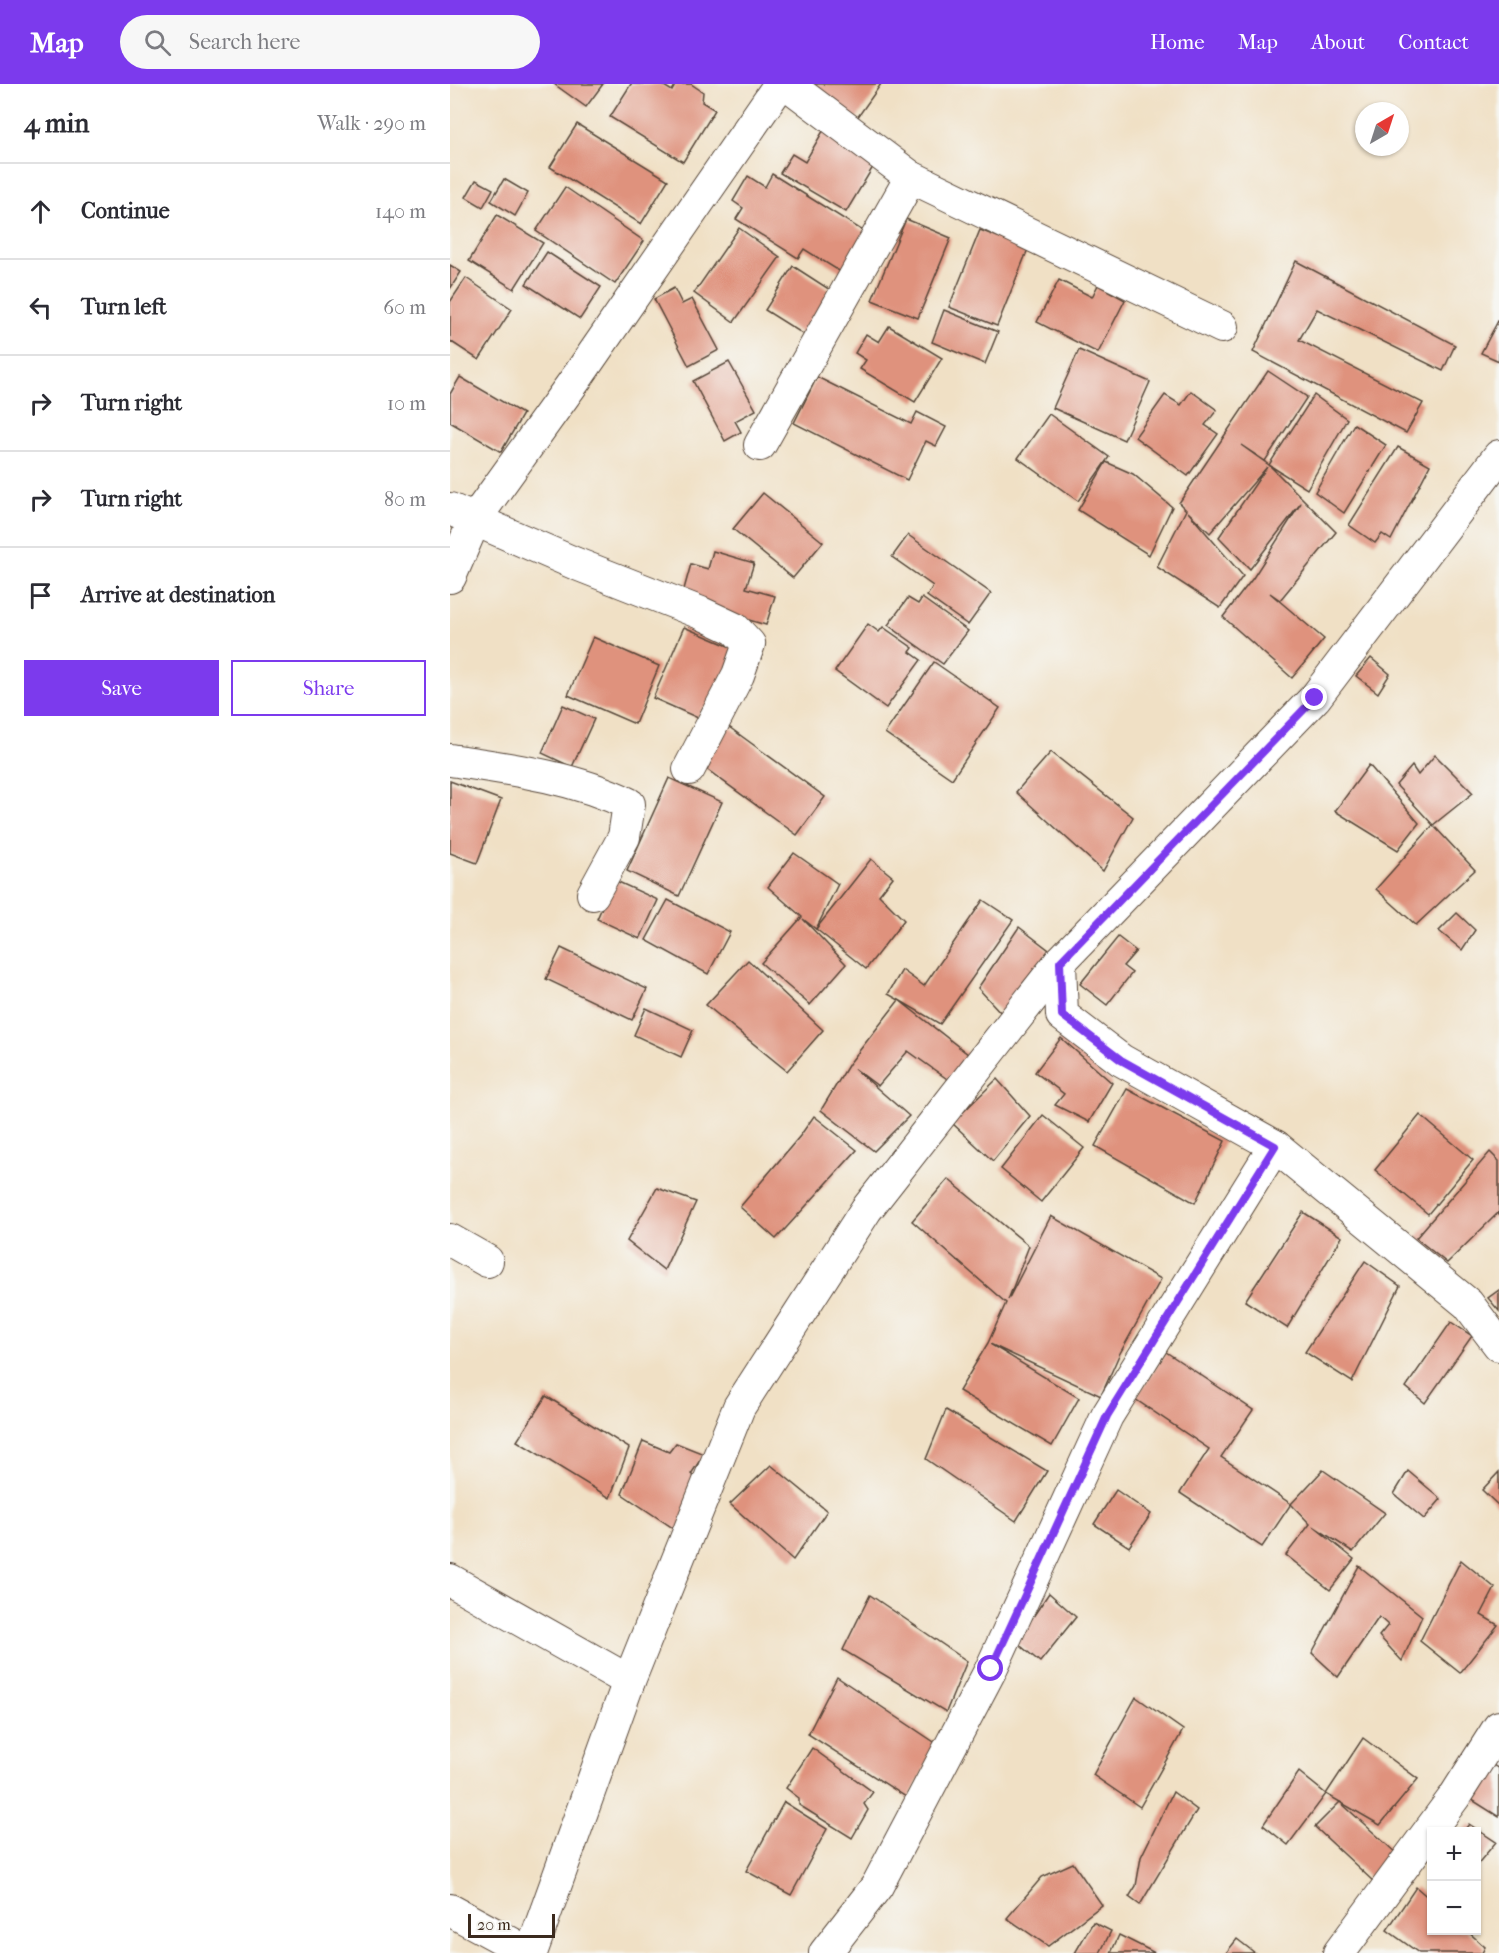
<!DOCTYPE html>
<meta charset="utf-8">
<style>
body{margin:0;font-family:"IM FELL French Canon",serif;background:#f7f7f7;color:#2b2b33}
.controls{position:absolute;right:18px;bottom:18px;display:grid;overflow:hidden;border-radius:0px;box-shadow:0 2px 4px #0004}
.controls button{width:54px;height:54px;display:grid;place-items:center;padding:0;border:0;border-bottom:2px solid #e1e1e2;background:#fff;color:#2b2b33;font:30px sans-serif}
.compass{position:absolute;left:905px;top:18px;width:54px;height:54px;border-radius:50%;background:#fff;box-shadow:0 2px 4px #0004;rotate:39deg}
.scale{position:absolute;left:18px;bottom:15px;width:87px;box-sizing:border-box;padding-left:6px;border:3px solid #3b2a1e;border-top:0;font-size:16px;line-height:21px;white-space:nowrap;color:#3b2a1e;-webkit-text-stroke:4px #f6f6f2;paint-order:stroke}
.stop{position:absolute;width:18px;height:18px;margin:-14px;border:4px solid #7c3aed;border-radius:50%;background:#fff}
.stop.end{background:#7c3aed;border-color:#fff;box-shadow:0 2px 6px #0008}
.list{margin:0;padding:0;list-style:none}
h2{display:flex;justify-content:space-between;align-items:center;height:78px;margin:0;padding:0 24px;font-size:26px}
h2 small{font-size:20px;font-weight:400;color:#7c7c81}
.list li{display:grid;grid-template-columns:39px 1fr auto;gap:18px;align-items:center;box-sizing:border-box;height:96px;padding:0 24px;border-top:2px solid #e1e1e2}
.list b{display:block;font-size:22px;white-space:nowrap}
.list em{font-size:20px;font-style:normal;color:#7c7c81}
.actions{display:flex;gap:12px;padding:18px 24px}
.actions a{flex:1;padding:14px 0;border:2px solid #7c3aed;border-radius:0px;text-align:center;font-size:21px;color:#7c3aed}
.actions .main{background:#7c3aed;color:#fff}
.icon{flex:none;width:33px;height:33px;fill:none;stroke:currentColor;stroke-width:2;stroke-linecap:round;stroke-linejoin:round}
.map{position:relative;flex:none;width:1049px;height:1869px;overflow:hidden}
header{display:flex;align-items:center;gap:36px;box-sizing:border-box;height:84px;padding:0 30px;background:#7c3aed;color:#fff}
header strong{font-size:28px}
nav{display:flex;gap:33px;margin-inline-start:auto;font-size:21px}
.search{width:420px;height:54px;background:#f7f7f7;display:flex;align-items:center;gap:15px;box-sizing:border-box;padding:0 21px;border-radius:33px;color:#7c7c81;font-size:22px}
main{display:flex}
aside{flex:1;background:#fff}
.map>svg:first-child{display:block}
.building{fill:#df927d}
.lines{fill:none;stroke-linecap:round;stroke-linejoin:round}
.street-casing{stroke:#564537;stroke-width:34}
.street{stroke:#fff;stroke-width:32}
.route{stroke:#7c3aed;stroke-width:8}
</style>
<header>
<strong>Map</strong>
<div class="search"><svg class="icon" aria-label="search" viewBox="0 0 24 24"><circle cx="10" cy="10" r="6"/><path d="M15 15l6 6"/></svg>Search here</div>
<nav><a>Home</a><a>Map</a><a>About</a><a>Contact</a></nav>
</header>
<main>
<aside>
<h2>4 min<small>Walk · 290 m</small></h2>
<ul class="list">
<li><svg class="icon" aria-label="ahead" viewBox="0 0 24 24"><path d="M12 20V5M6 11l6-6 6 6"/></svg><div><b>Continue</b></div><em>140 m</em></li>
<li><svg class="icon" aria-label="left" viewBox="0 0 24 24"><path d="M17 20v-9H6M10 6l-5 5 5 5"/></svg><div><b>Turn left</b></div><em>60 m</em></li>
<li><svg class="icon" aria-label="right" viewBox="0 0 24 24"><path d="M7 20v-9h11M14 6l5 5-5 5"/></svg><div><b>Turn right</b></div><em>10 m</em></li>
<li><svg class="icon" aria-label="right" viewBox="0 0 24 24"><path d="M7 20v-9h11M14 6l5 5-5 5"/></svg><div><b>Turn right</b></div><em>80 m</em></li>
<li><svg class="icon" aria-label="arrive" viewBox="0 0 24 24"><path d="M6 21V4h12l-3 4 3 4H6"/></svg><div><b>Arrive at destination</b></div></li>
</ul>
<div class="actions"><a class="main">Save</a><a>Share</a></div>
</aside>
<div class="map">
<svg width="1049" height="1869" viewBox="0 0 1049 1869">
<rect width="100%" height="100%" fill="#f6f6f2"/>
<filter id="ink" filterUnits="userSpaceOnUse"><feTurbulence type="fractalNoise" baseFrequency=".0167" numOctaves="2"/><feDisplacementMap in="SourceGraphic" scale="12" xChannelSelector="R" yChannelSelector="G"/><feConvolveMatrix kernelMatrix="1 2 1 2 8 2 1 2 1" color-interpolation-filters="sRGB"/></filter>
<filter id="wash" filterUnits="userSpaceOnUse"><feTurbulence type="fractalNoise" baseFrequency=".008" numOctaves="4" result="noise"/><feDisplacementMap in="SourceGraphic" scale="24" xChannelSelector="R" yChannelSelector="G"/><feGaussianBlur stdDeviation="1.35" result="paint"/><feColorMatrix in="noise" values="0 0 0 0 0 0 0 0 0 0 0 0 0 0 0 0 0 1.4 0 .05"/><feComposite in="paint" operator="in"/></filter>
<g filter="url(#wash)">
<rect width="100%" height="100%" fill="#f0e0c5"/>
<g id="blocks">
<g class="building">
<polygon points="104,0 153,0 136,23"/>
<polygon points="181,0 211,0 222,7 226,0 241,0 253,8 252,18 265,26 233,78 160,33"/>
<polygon points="351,0 431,0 405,37"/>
<polygon points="127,40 218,96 191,140 100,83"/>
<polygon points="373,47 426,78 396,128 330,89 342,70 355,78"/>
<polygon points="322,90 418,150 394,190 354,165 348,174 286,135 293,124 283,117 298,92 315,103"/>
<polygon points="54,95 78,109 65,132 41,117"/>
<polygon points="26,96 43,105 33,123 16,113"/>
<polygon points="115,103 194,157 165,200 86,147"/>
<polygon points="47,131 93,159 64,205 19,177"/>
<polygon points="456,135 501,154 468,234 422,216"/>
<polygon points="289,144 330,173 284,238 244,209"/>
<polygon points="530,146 578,165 547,242 499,223"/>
<polygon points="97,168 151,203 130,235 76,200"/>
<polygon points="846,177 1005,261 993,287 867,225 849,256 973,319 956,349 803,268"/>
<polygon points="0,181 11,188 0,205"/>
<polygon points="343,182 388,211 361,255 315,226"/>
<polygon points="16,194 62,225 29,276 0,257 0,218"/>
<polygon points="609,196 642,213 648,201 675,216 648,269 587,238"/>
<polygon points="224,204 232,220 242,215 269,266 239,282 204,215"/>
<polygon points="494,226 548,248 535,280 482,258"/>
<polygon points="1049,235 1049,277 1031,269"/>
<polygon points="439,242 492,274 465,318 410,285 416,276 405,269 416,250 429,258"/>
<polygon points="629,266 700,298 674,356 603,324"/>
<polygon points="279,278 306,326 285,337 291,348 275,357 243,297"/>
<polygon points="818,287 857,313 815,377 791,361 819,381 864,311 897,335 857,405 819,381 886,448 830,516 820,509 874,555 842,594 773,533 803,494 851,419 800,485 769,453 817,383 760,449 738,428 793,492 770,524 707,483 736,426 729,419"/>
<polygon points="10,293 73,330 51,368 0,338 0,310"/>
<polygon points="367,293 461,340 467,328 496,343 486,362 476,357 457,396 344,339"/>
<polygon points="741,307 767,326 755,341 768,350 738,392 685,353 715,311 731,321"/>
<polygon points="599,330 659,373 628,417 568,374"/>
<polygon points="904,340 936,361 894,429 865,408"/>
<polygon points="948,363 980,381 941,456 932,450 925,459 899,441"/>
<polygon points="656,378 683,390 722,423 699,471 628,426"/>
<polygon points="313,409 373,458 343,494 283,445"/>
<polygon points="458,451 541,509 518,541 477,512 483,502 442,473"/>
<polygon points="263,467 304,479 296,504 325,512 316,541 231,516 241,480 258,485"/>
<polygon points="458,514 468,520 472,514 518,547 493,580 438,541"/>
<polygon points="418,540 429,548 433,543 463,564 460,568 471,576 436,624 385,587"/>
<polygon points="234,543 290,567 264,627 253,623 248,634 203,614"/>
<polygon points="143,553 209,582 185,640 118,611"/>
<polygon points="921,574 940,590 928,609 906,592"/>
<polygon points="484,578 550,624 502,695 435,649"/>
<polygon points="113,621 144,635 122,683 92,669"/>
<polygon points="279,643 375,713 347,751 251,681"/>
<polygon points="601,668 683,733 653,787 566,708"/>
<polygon points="985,671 1023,709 983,741 946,701 962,682 968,691"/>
<polygon points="919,681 969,739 948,766 885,727"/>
<polygon points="219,694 272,718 229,812 177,787"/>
<polygon points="0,697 51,716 27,779 0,769"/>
<polygon points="983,741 1025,786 966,841 926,805"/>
<polygon points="344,769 388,800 366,845 353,835 396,880 360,921 311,879 352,833 318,803"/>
<polygon points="421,775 443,793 429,811 454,836 416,885 366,845"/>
<polygon points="164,796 208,816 190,855 147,835"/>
<polygon points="218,816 280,848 258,890 196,856"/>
<polygon points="533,816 563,836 490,940 449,916 519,971 500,997 458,967 428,1002 404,984 459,1032 424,1067 371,1026 399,980 449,916 438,910 452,886 474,902"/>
<polygon points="1007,829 1025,846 1012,866 989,847"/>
<polygon points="569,843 599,866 553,931 528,904"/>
<polygon points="668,853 686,867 673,882 682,889 657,921 630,900"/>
<polygon points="111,864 197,905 182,936 96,895"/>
<polygon points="298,876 373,946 337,987 256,921"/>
<polygon points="196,924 243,946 231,973 184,951"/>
<polygon points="611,954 662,999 639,1038 605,1021 614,1010 585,988"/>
<polygon points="547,995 580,1032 543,1077 502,1039"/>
<polygon points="677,1005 775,1057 745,1119 645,1062"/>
<polygon points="593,1031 634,1064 591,1118 551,1085"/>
<polygon points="970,1031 1023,1076 978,1130 925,1086"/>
<polygon points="364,1032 407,1066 326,1155 290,1123 350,1052"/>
<polygon points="1040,1068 1049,1077 1049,1130 1048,1129 997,1179 966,1154"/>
<polygon points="498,1095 579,1162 558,1216 601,1132 711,1195 669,1271 651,1312 540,1260 629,1314 602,1362 509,1307 538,1259 556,1219 462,1137"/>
<polygon points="207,1104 246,1118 214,1186 177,1157"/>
<polygon points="853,1128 892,1153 837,1244 795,1217"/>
<polygon points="915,1177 950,1202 902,1298 855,1268"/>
<polygon points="1049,1206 1049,1227 1038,1214"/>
<polygon points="1001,1238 1022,1252 975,1319 956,1303"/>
<polygon points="716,1268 803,1326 771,1373 841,1420 812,1463 730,1409 759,1365 685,1315"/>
<polygon points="96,1312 179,1364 160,1414 67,1357"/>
<polygon points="496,1326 597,1387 566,1437 476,1375"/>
<polygon points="193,1357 219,1368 226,1359 254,1370 241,1390 250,1398 229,1448 172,1410"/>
<polygon points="321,1381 377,1427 343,1476 280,1420"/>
<polygon points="873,1386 935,1429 903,1468 863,1442 904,1475 880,1506 836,1471 860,1440 841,1420"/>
<polygon points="958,1387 991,1415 974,1435 944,1410"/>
<polygon points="1049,1388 1049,1422 1032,1406"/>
<polygon points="666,1406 701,1430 679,1463 644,1440"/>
<polygon points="1011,1476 1045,1504 1031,1531 1048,1541 1010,1589 970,1557"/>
<polygon points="909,1482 972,1532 952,1577 929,1552 938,1541 929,1533 888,1593 862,1569"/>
<polygon points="599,1509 626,1533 590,1578 566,1558"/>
<polygon points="420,1511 517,1577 496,1628 393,1566"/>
<polygon points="387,1593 487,1660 459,1715 358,1650"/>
<polygon points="686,1613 733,1646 690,1723 643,1691"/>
<polygon points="913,1654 968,1695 930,1741 876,1710"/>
<polygon points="362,1664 423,1708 414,1720 418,1726 402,1754 349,1721 349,1714 336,1704"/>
<polygon points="1043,1681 1049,1685 1049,1733 1019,1714"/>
<polygon points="849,1688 876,1710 838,1761 813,1741"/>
<polygon points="723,1708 747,1726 690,1821 679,1813 686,1802 691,1773"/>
<polygon points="334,1718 377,1745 341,1811 296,1787"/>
<polygon points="890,1718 947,1770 924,1798 865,1743"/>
<polygon points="1019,1740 1046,1758 1026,1782 1026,1748 1013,1748"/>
<polygon points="623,1779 652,1821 598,1862 557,1834 592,1793"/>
<polygon points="966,1803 981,1816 981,1846 1016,1846 1035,1863 1032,1869 969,1869 937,1846"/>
<polygon points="643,1838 661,1847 650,1869 625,1869"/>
<polygon points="669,1851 705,1869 661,1869"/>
<polygon points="787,1855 805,1869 776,1869"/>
</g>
</g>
</g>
<g filter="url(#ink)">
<use href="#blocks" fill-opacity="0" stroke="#564537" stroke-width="1.5"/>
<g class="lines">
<g class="street-casing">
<g id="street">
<polyline points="337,0 461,93 772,243"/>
<polyline points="310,361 461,93"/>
<polyline points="0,425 124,479 251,529 285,545 299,560 288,591 239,685"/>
<polyline points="0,493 25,435 128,292 330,0"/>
<path d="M0,676C61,685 124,693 179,720L174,753L143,810"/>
<polyline points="610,878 612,931 671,976 825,1062 1018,1220 1049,1261"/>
<polyline points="0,1156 37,1177"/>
<polyline points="0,1496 179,1597"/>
<polyline points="0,1826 79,1869"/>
<polyline points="81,1869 179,1597 289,1323 416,1126 610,878 865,614 1049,372"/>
<polyline points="375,1869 427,1802 541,1585 657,1332 825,1062"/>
<polyline points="889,1869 1005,1712 1049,1643"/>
</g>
</g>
<use href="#street" class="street"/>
</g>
</g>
<g class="lines" filter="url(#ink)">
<polyline class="route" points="541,1585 657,1332 825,1062 671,976 612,931 610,878 865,614"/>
</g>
</svg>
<div class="controls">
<button>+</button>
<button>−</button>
</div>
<svg class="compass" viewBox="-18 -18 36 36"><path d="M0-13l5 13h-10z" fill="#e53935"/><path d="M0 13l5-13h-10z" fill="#7c7c81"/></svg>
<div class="scale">20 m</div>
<div class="stop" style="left:541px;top:1585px"></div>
<div class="stop end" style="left:865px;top:614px"></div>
</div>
</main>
